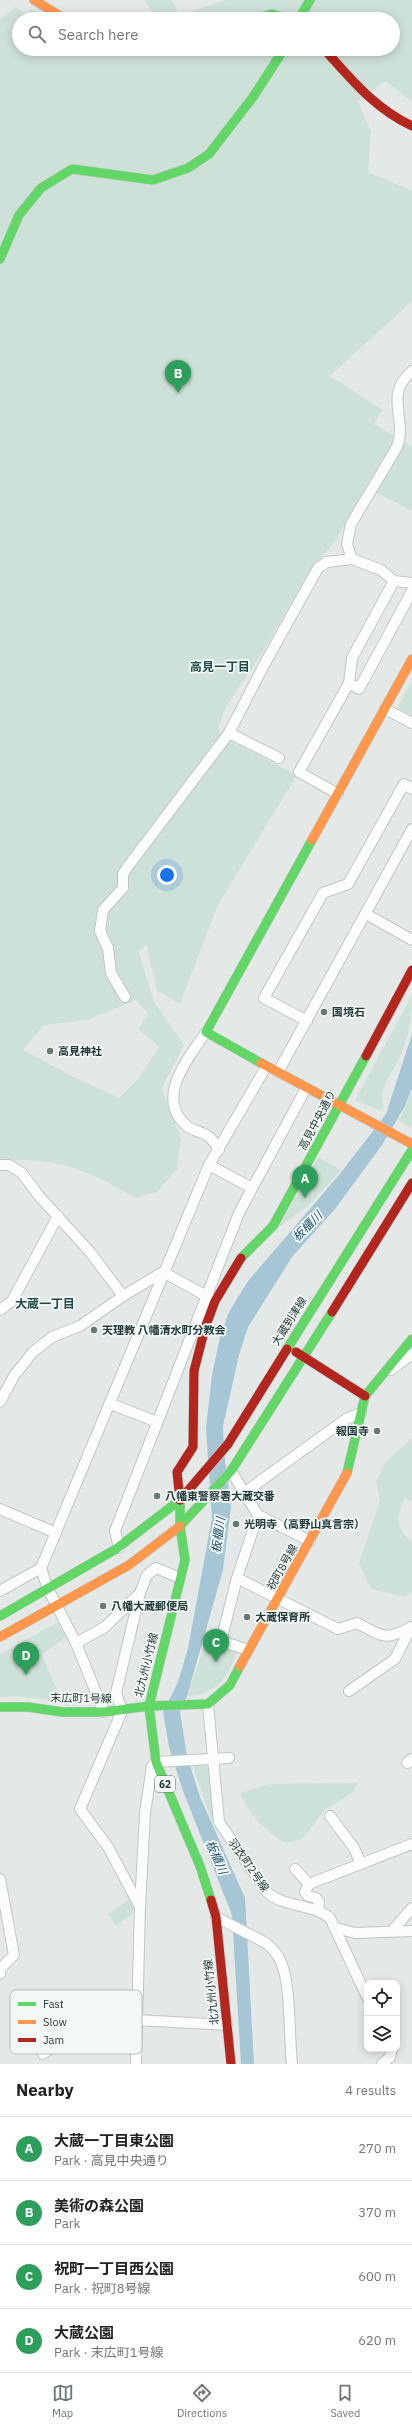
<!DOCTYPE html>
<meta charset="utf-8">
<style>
body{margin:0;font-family:"IBM Plex Sans","Noto Sans JP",sans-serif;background:#f6f6f6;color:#222}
.controls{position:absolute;right:12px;bottom:12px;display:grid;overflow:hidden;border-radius:8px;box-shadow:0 2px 10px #0003}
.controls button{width:36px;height:36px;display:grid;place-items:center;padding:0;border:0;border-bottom:1px solid #e0e0e0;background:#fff;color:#222;font:20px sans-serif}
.you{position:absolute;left:167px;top:875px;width:14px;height:14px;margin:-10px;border:3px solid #fff;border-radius:50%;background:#1a73e8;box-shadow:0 0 0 6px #1a73e833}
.badge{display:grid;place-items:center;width:26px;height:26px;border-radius:50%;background:#677877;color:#fff;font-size:13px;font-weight:700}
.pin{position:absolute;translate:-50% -33px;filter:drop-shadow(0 1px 2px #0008)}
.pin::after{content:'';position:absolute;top:21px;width:14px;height:12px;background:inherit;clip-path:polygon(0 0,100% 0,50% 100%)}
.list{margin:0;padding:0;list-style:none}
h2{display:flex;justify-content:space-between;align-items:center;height:52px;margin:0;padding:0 16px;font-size:17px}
h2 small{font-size:13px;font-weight:400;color:#767676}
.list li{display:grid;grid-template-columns:26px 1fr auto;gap:12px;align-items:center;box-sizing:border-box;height:64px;padding:0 16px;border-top:1px solid #e0e0e0}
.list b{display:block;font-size:15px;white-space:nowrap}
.list p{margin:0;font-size:13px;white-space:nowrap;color:#767676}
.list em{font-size:13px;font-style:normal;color:#767676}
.icon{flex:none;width:22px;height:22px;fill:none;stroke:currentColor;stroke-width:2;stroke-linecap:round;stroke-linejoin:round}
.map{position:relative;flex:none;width:412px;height:2064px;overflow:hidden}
.search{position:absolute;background:#fff;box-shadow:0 2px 10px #0003;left:12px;right:12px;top:12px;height:44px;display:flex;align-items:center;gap:10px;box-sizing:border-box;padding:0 14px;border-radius:22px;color:#767676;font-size:15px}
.sheet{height:308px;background:#fff}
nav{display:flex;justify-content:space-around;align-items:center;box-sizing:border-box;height:56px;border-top:1px solid #e0e0e0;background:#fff;font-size:11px;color:#767676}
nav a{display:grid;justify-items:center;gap:2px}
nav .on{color:#677877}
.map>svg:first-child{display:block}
.green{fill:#cee1d8;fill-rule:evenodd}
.water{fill:#a7c6d5}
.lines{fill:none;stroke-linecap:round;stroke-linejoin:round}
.street-casing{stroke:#c1c6c5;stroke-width:12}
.fast-casing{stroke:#c0c7c5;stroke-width:10}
.slow-casing{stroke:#c0c7c5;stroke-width:10}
.jam-casing{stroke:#c0c7c5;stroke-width:10}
.street{stroke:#fbfcfc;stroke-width:10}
.fast{stroke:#63d668;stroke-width:9}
.slow{stroke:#ff974d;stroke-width:9}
.jam{stroke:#b3261e;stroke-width:9}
.poi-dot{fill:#677877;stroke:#f3f8f6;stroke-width:1.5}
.labels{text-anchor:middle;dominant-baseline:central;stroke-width:3.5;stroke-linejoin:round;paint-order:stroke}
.shield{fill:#f3f8f6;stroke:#617472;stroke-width:1}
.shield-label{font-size:10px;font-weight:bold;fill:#233b3a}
.poi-label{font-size:11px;font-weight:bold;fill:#233b3a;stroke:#f3f8f6;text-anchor:start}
.street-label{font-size:11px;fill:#233b3a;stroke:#f3f8f6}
.neighbourhood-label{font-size:12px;font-weight:bold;fill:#204c4a;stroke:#f3f8f6}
.water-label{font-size:12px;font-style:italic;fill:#215674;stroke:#f3f8f6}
.key{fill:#f3f8f6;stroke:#b5bfbe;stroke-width:1}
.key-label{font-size:11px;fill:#233b3a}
</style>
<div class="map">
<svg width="412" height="2064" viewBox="0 0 412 2064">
<rect width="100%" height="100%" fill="#e4e9e8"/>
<g class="green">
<path d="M144,0H172L179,15L226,0H412V102L386,81L358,101L371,131L368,172L412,191V301L330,376L383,410L374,424L412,447V511L366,487L336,540L310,570L263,652L225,708L218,729L229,740L297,775L218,905L180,1004L157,990C154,974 148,960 147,943L139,952L154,1002L184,1045L162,1088L181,1139L177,1169L157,1192L135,1198C96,1174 55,1155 7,1161L0,1171V19L15,7L27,14L31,9L52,19H19V49H393V19H152V11ZM136,1000L148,1014L138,1029L159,1047L138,1079L119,1098L74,1077L23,1050L44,1025L87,1020Z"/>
<polygon points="412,680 412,716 397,708"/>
<path d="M412,995C412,1017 409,1035 401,1055C391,1079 378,1082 384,1112L355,1100Z"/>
<polygon points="412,1091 412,1125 410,1128 399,1121"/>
<polygon points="318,1157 341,1170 309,1205 278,1228"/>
<path d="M412,1438V1501L404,1498C397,1519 394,1526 412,1542V1592L405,1597L371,1589L359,1563L380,1500L376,1481L385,1463Z"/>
<polygon points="58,1622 66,1637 42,1654 62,1701 14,1696 0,1697 0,1654"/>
<path d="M206,1641L239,1649C226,1677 220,1694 187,1696Z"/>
<polygon points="206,1763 209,1766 216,1821 212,1822 192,1764"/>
<path d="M358,1783L352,1793L325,1810L302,1839L286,1843C262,1829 252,1817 239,1793L269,1784Z"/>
<polygon points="131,1898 136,1911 116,1926 108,1914"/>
</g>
<polygon class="water" points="412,1034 412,1088 405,1106 382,1145 335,1209 292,1257 248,1327 239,1355 223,1426 224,1452 231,1507 223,1570 187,1696 180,1712 187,1756 200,1797 245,1898 254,2064 241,2064 232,1915 183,1791 169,1747 163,1712 178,1682 188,1648 212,1518 206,1428 212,1375 220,1337 229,1312 248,1281 339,1175 386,1114"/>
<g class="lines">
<g class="street-casing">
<g id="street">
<path d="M352,559L347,544L351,524L397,447C408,419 383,395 412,371"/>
<polyline points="349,683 359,689 412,591"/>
<polyline points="385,709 412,723"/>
<polyline points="229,733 279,758"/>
<polyline points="338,794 299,772 349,683 352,658 394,581"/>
<polyline points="366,914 412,940"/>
<polyline points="125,997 111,973 108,948 100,931 103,910 123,888 123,874 129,865 229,733 264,665 318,568 327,562 352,559 381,570 394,581 412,583"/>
<polyline points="307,1021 264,998 323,893 348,884 404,784 412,789"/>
<path d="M206,1032C189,1058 153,1099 188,1127C194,1131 202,1132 208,1136C213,1139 216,1146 219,1150"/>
<polyline points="278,1072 412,829"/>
<polyline points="0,1165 9,1165 22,1173 39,1196 90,1252 123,1296"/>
<polyline points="209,1165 252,1188"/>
<polyline points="163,1272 210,1298"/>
<polyline points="0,1310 12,1301 58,1216"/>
<polyline points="391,1370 412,1354"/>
<polyline points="0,1402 14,1376 33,1352 52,1337 80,1326 123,1296 163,1272"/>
<polyline points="111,1404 157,1422"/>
<polyline points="231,1471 258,1515 310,1541"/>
<polyline points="245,1492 346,1419 361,1413"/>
<polyline points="0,1509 56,1533"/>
<polyline points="119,1548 115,1531 239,1213 306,1088"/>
<polyline points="41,1568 48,1589 76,1643 104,1712"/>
<path d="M237,1578L338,1629L357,1623C384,1637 384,1641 412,1627"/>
<polyline points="0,1591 41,1568 209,1165 266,1067"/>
<polyline points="210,1637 248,1650"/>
<polyline points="221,1641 237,1578 258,1515"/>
<polyline points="76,1643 105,1627 140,1593"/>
<polyline points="349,1691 395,1659 411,1627"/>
<path d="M208,1704L219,1822L267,1892C284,1908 312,1903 330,1918L367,1997"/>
<polyline points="407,1763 412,1759"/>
<polyline points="330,1816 354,1848 361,1864"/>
<polyline points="295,1869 309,1884"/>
<polyline points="0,1879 14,1955 1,1968 0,1974"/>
<polyline points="140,1907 108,1847 80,1809 122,1711 116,1693 140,1593 147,1575 156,1568 180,1578"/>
<polyline points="318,1911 319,1902 316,1898 308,1896 305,1892 309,1884 412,1844"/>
<path d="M216,1917L266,1943C272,1948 278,1954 281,1962C291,1984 289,2038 292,2064"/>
<polyline points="336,1928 355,1933 412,1931"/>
<polyline points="392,1931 412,1908"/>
<polyline points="108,2009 137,1995"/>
<polyline points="137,2020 227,2025"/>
<polyline points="43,2054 83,2025"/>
<polyline points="136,2064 140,1907 145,1813 152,1766 156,1762 229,1758"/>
<polyline points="382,2064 390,2057 392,2049"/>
</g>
</g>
<g class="fast-casing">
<g id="fast">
<polyline points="254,19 272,14 290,19"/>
<polyline points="299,19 310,0"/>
<polyline points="0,259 19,215 41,188 72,169 153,180 188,168 209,154 253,97 284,49"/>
<polyline points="261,1063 206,1032 312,840"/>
<polyline points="241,1258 273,1226 366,1056"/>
<polyline points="287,1349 412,1150"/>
<polyline points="347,1473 365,1396 412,1339"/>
<polyline points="180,1500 180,1526 185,1560 149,1706 156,1762 200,1866 211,1900"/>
<polyline points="180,1526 231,1471 332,1312"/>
<polyline points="0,1616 116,1549 180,1500"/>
<polyline points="0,1707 28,1707 62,1712 104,1712 149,1706 208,1704 230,1685 240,1666"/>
</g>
</g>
<g class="slow-casing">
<g id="slow">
<polyline points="34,0 65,19"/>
<polyline points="138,49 161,51 168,49"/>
<polyline points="312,840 412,659"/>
<polyline points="261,1063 412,1144"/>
<polyline points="0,1637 129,1565 180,1526"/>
<polyline points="240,1666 347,1473"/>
</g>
</g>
<g class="jam-casing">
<g id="jam">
<path d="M324,49C351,79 374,108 412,126"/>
<polyline points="366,1056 412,970"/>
<polyline points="332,1312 412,1183"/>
<polyline points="296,1352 365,1396"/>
<polyline points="180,1500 177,1472 193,1447 194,1371 205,1328 215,1301 241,1258"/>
<polyline points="180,1500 228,1444 287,1349"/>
<polyline points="211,1900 216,1917 231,2064"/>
</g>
</g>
<use href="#street" class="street"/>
<use href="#fast" class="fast"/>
<use href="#slow" class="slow"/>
<use href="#jam" class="jam"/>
</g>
<g class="poi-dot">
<circle cx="324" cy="1012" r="4"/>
<circle cx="50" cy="1051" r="4"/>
<circle cx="94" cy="1330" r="4"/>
<circle cx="377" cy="1431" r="4"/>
<circle cx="157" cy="1496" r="4"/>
<circle cx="236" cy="1524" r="4"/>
<circle cx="103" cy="1606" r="4"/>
<circle cx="247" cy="1617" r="4"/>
</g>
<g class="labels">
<rect class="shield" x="155" y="1776" width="20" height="16" rx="3"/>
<g class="shield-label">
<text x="165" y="1784">62</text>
</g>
<g class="poi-label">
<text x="332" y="1012">国境石</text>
<text x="58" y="1051">高見神社</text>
<text x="102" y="1330">天理教 八幡清水町分教会</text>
<text x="369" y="1431" text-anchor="end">報国寺</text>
<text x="165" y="1496">八幡東警察署大蔵交番</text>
<text x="244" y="1524">光明寺（高野山真言宗）</text>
<text x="111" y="1606">八幡大蔵郵便局</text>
<text x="255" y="1617">大蔵保育所</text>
</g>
<g class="street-label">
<text transform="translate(317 1120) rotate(-62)">高見中央通り</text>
<text transform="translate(289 1321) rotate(-58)">大蔵到津線</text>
<text transform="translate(282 1567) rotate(-61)">祝町8号線</text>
<text transform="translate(146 1665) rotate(-76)">北九州小竹線</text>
<text transform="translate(81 1698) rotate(1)">末広町1号線</text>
<text transform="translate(249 1865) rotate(55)">羽衣町2号線</text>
<text transform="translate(211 1992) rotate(-96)">北九州小竹線</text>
</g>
<g class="neighbourhood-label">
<text x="220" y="666">高見一丁目</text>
<text x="45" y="1303">大蔵一丁目</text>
</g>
<g class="water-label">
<text transform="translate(307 1226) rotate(-45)">板櫃川</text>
<text transform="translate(218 1535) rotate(-82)">板櫃川</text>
<text transform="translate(217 1857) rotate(66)">板櫃川</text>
</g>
</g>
<rect x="10" y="1990" width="132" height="64" rx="6" class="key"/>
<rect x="18" y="2002" width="18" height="4" fill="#63d668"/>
<rect x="18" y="2020" width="18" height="4" fill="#ff974d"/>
<rect x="18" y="2038" width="18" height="4" fill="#b3261e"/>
<g class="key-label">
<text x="43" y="2008">Fast</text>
<text x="43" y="2026">Slow</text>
<text x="43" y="2044">Jam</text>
</g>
</svg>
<div class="controls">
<button><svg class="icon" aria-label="locate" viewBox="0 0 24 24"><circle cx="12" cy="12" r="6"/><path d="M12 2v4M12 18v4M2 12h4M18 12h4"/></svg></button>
<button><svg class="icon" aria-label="layers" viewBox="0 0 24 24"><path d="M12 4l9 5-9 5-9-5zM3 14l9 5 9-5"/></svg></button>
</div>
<div class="you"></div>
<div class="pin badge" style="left:305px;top:1198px;background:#2e9e5b">A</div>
<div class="pin badge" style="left:178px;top:393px;background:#2e9e5b">B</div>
<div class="pin badge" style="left:216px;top:1662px;background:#2e9e5b">C</div>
<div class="pin badge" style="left:26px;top:1675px;background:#2e9e5b">D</div>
<div class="search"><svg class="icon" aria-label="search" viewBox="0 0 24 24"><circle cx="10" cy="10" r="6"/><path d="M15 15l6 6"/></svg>Search here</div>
</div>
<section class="sheet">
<h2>Nearby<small>4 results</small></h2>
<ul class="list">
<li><span class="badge" style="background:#2e9e5b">A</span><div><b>大蔵一丁目東公園</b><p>Park · 高見中央通り</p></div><em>270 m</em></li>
<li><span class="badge" style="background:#2e9e5b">B</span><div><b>美術の森公園</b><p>Park</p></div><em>370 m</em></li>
<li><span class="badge" style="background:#2e9e5b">C</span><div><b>祝町一丁目西公園</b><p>Park · 祝町8号線</p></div><em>600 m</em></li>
<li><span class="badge" style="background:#2e9e5b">D</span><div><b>大蔵公園</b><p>Park · 末広町1号線</p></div><em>620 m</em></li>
</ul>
</section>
<nav>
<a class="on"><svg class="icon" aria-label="map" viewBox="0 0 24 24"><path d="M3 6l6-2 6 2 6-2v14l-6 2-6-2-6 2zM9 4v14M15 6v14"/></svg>Map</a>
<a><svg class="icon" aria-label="directions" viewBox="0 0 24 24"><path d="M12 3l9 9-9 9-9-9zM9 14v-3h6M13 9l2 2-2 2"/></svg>Directions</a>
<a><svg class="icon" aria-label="saved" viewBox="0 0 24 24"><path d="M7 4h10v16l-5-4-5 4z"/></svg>Saved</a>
</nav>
